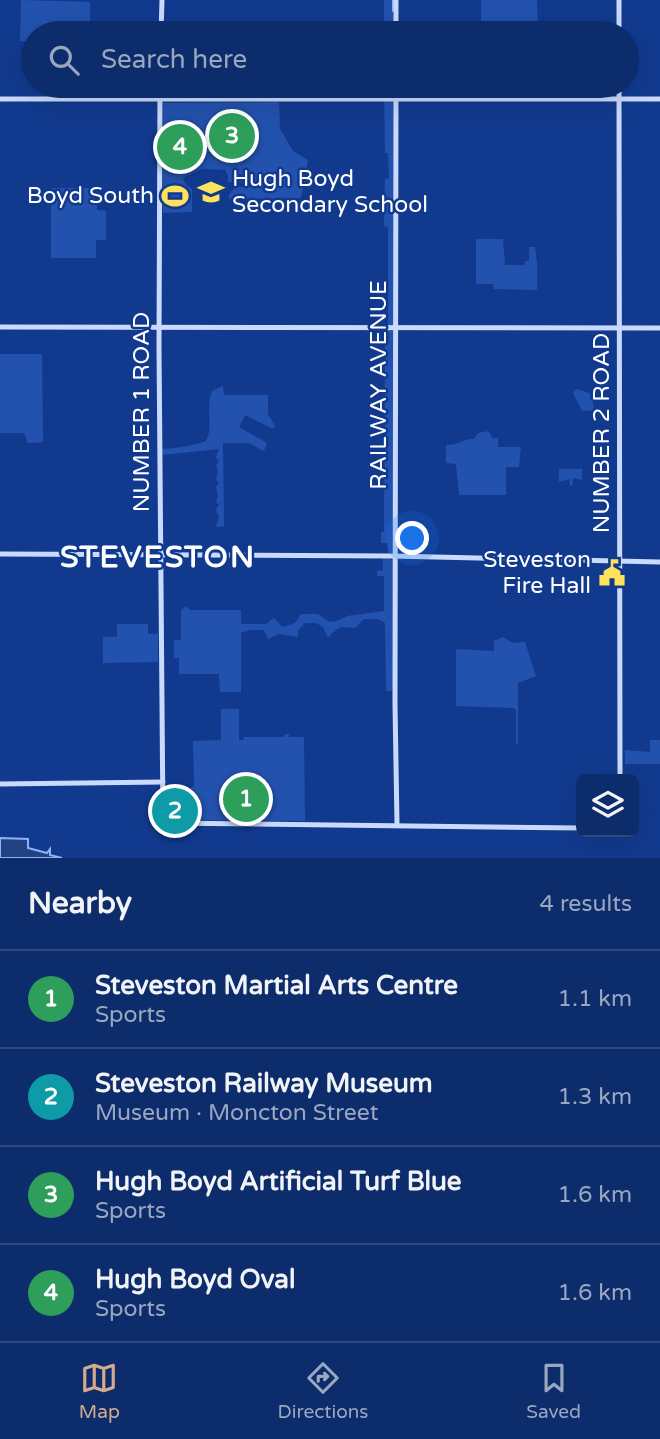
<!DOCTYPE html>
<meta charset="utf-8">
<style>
body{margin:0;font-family:"Varela Round",sans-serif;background:#1b3873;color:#f1f3f6}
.controls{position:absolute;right:21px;bottom:21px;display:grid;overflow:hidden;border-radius:10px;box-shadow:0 7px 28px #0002}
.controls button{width:63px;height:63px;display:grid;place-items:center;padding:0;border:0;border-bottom:2px solid #2d487e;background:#0d2c6b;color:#f1f3f6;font:35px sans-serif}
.you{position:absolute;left:413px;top:539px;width:24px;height:24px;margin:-18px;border:5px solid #fff;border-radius:50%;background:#1a73e8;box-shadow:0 0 0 10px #1a73e833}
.badge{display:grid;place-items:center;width:46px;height:46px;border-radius:50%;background:#d6ab8b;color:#fff;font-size:23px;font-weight:700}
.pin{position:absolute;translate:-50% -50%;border:4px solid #fff;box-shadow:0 2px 7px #0006}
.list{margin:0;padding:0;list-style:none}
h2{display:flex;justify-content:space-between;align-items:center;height:91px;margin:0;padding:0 28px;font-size:30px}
h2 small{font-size:23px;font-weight:400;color:#9aa7c1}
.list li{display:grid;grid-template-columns:46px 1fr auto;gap:21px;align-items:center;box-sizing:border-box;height:98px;padding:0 28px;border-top:2px solid #2d487e}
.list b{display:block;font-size:26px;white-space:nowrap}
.list p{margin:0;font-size:23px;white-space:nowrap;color:#9aa7c1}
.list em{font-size:23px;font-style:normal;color:#9aa7c1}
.icon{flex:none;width:38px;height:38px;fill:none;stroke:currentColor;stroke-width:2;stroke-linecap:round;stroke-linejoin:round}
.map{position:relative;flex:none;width:660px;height:858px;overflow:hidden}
.search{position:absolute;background:#0d2c6b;box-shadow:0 7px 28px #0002;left:21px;right:21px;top:21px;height:77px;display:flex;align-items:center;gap:18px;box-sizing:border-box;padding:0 24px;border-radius:38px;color:#9aa7c1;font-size:26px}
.sheet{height:483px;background:#0d2c6b}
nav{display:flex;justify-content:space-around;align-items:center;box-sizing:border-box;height:98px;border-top:2px solid #2d487e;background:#0d2c6b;font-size:19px;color:#9aa7c1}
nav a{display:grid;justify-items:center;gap:4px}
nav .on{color:#d6ab8b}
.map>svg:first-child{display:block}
.green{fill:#2352ae}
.water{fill:#234282;stroke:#8db2f5;stroke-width:2}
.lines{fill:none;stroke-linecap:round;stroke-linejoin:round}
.stream{stroke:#8db2f5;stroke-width:2}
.secondary{stroke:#cadafc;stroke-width:5}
.labels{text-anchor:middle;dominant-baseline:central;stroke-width:5;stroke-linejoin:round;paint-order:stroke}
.poi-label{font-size:23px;fill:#fff;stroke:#113a8f;text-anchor:end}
.street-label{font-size:23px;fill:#fff;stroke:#113a8f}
.district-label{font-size:30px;font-weight:bold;letter-spacing:2px;fill:#fff;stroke:#113a8f}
</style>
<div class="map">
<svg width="660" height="858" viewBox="0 0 660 858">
<rect width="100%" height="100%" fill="#113a8f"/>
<g class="green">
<polygon points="21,0 90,2 90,33 33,33 33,41 20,41"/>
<rect x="384" y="0" width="10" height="33"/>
<polygon points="481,0 537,0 538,33 481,33"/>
<polygon points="384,86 394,86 393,553 388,553 388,543 381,543 381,532 384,532 385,330 388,329 388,227 384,226 385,179 389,178 388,153 385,153"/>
<polygon points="279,102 280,129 293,151 308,160 301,198 229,199 229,195 235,187 245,187 245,182 228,182 228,174 226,173 226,170 203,169 183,178 186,185 192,189 192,212 163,213 163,103"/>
<polygon points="51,188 97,188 97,210 106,211 106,240 96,240 96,258 51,258"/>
<polygon points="476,239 503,239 505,265 525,265 525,261 529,261 529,247 535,247 537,264 537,290 494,289 493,284 476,284"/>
<polygon points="0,354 42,354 43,442 28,443 24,433 0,433"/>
<path d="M223,386L224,395H268V414L275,426L273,429L245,415L239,427L267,443L264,451L249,443H223L224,526L216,527L219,517L216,509L219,505L216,502L218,495L216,487L219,483L216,480L218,472L216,465L219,462L216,457L219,449L162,455V449C172,449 197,445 206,441C214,426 205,407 212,391Z"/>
<polygon points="576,389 592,394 594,410 582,411 573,393"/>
<path d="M489,431L492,438H498V447H521L519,467H506V495H459L456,464L446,463V445C460,445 464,438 474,439L478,433Z"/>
<polygon points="559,469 582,469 582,480 573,478 572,486 570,486 570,479 559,482"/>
<polygon points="383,558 394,560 394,688 391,691 386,691 385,623 378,619 364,619 355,628 341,627 331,634 330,637 327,636 323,627 316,623 305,623 298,630 298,637 279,634 268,639 264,630 250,630 241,633 241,692 220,692 219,674 179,674 179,658 174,658 174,640 181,640 181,610 186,606 190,610 241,610 241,624 266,624 274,618 283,627 295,623 301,614 318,614 329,622 337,621 347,616 384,611 384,576 377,576 377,571 383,570"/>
<polygon points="117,624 148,624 148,634 158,634 158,662 103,663 103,637 117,637"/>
<polygon points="503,637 513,643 525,642 536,676 518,683 518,744 516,745 516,711 514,708 456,706 456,649 494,651 494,641"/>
<polygon points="221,709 239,709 239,740 243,740 244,737 284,737 285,734 289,734 289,737 304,737 305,821 166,820 165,801 177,801 194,785 193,741 221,740"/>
<polygon points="650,740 660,740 660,764 625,764 625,750 650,752"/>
</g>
<polygon class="water" points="0,838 28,839 28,848 47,853 50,849 50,855 62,858 0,858"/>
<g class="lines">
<polyline class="stream" points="393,0 393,11"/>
<g class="secondary">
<polyline points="396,0 396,33"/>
<polyline points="619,0 619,33"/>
<polyline points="161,33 162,0"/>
<polyline points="160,86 159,347 163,823 581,828"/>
<polyline points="396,86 395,704 397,824"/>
<polyline points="619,86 620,779"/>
<polyline points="0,99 660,99"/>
<polyline points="0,327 660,328"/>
<polyline points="0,554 392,556 660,562"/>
<polyline points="0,784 163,782"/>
</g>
</g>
<defs>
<g id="school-bare" transform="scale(2.1)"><path d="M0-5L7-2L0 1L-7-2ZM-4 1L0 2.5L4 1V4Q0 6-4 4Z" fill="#ffe25c" stroke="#113a8f" stroke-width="2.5" paint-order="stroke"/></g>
<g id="stadium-bare" transform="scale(2.1)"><path d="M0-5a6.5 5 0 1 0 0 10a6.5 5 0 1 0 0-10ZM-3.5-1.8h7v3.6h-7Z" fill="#ffe25c" stroke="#113a8f" stroke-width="2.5" paint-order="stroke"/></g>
<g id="civic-bare" transform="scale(2.1)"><path d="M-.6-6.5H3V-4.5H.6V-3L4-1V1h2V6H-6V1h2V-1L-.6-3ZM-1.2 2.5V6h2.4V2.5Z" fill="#ffe25c" stroke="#113a8f" stroke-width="2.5" paint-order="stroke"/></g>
</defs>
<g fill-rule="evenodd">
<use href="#school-bare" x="211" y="192"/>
<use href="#stadium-bare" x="175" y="196"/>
<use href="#civic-bare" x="612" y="573"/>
</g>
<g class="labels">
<g class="poi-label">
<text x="232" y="179" text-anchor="start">Hugh Boyd<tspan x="232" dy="26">Secondary School</tspan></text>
<text x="154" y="196">Boyd South</text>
<text x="591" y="560">Steveston<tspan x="591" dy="26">Fire Hall</tspan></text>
</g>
<g class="street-label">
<text transform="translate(379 385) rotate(-90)">RAILWAY AVENUE</text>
<text transform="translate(142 412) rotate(-90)">NUMBER 1 ROAD</text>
<text transform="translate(602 433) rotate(-90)">NUMBER 2 ROAD</text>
</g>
<g class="district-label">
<text x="158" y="557">STEVESTON</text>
</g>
</g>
</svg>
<div class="controls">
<button><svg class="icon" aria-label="layers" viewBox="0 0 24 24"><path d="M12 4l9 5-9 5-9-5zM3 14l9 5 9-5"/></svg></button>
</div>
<div class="you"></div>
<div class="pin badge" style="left:246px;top:799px;background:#2e9e5b">1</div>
<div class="pin badge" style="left:175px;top:811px;background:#0f9aa8">2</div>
<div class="pin badge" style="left:232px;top:136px;background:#2e9e5b">3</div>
<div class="pin badge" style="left:180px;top:147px;background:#2e9e5b">4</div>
<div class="search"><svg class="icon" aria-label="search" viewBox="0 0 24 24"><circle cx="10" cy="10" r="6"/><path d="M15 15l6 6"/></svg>Search here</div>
</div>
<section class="sheet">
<h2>Nearby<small>4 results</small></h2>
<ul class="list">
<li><span class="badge" style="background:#2e9e5b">1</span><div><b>Steveston Martial Arts Centre</b><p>Sports</p></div><em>1.1 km</em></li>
<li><span class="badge" style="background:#0f9aa8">2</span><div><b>Steveston Railway Museum</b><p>Museum · Moncton Street</p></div><em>1.3 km</em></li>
<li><span class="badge" style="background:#2e9e5b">3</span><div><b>Hugh Boyd Artificial Turf Blue</b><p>Sports</p></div><em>1.6 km</em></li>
<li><span class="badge" style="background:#2e9e5b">4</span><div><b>Hugh Boyd Oval</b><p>Sports</p></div><em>1.6 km</em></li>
</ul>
</section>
<nav>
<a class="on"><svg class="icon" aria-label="map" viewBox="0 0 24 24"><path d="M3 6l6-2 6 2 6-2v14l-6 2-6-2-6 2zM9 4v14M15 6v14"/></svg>Map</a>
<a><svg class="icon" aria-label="directions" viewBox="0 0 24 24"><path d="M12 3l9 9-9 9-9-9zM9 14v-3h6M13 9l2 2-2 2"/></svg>Directions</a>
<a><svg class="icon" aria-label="saved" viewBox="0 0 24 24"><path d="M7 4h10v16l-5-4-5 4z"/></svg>Saved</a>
</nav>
